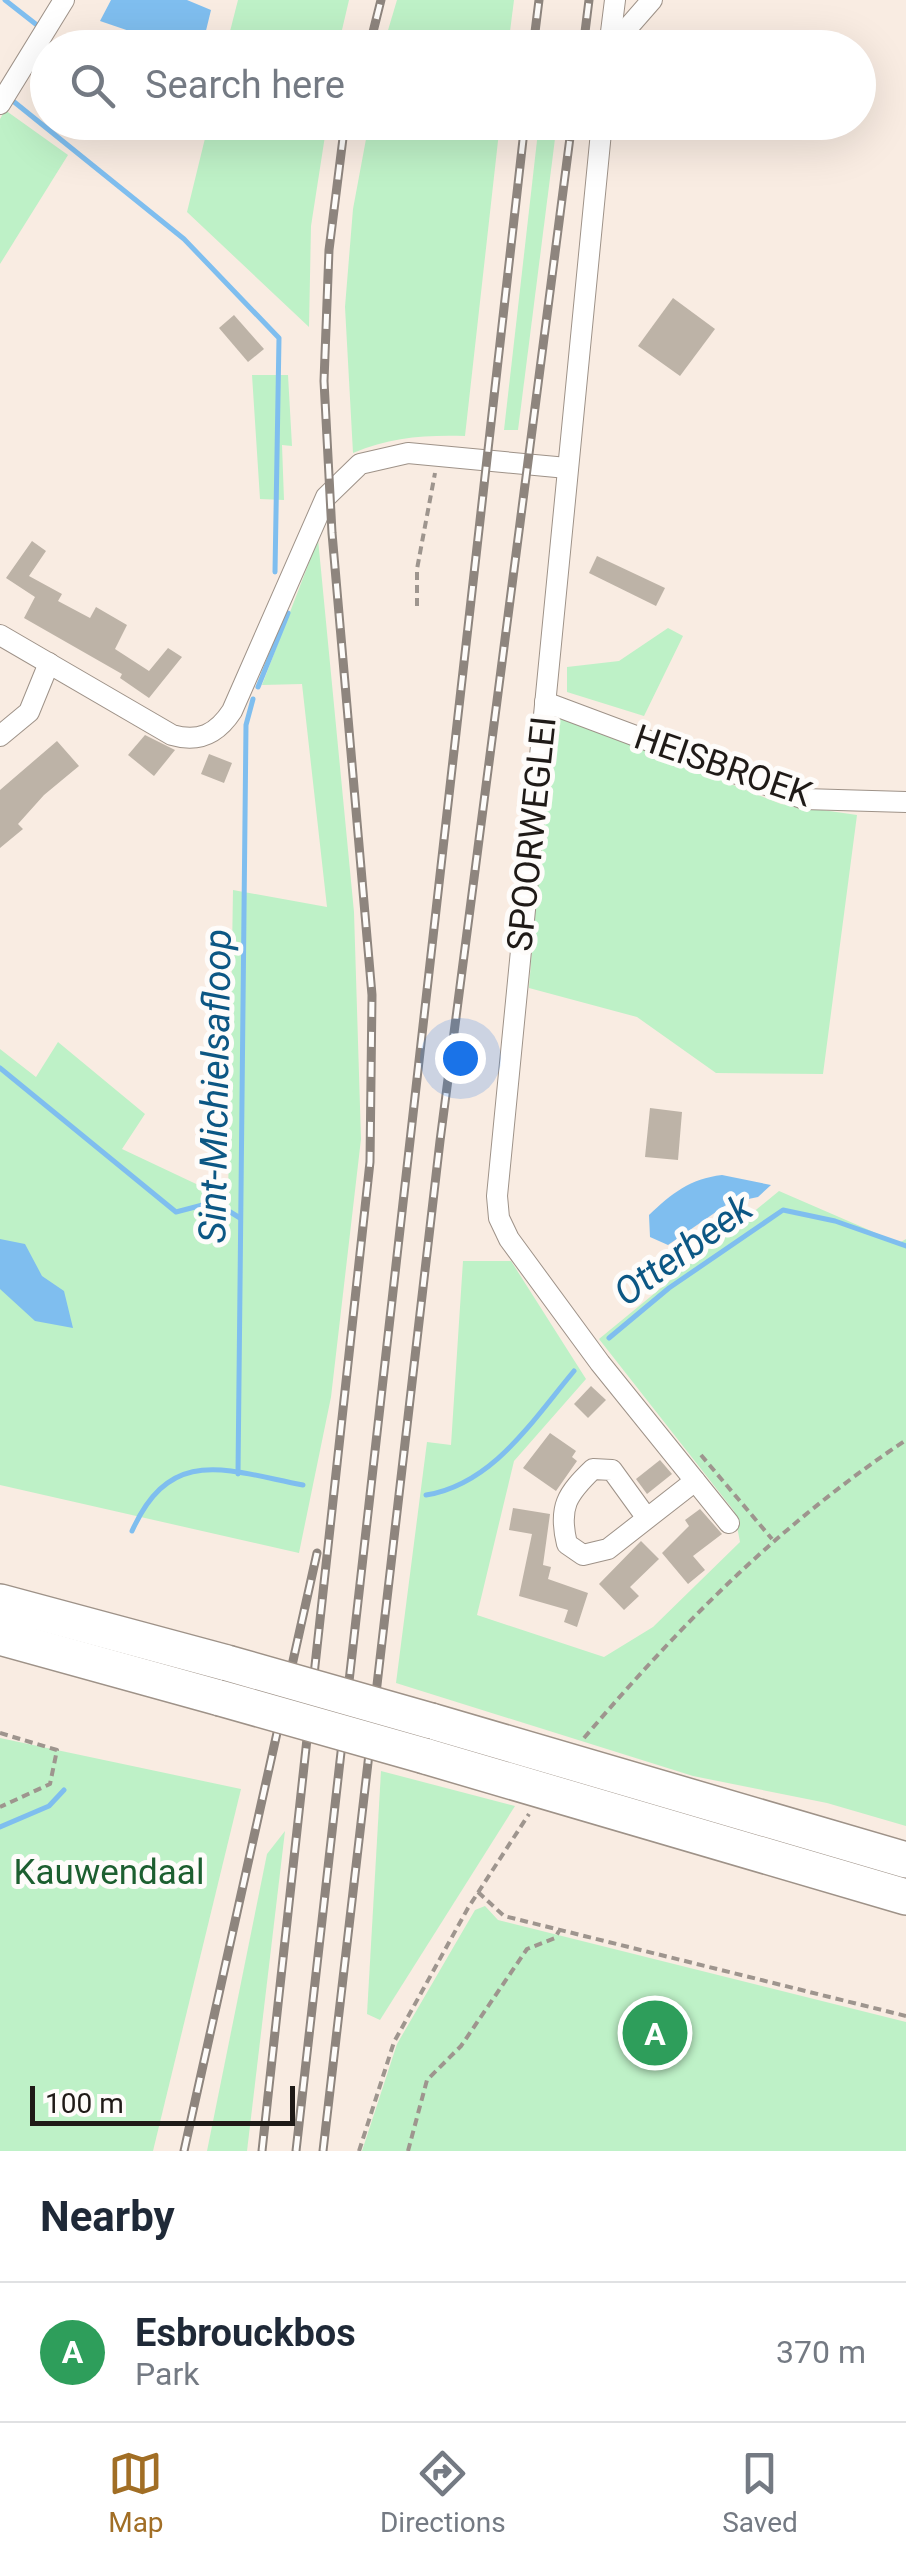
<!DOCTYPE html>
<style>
body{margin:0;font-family:Roboto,sans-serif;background:#f2f2f3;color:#1f2937}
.scale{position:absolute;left:30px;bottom:25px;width:265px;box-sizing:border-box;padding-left:10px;border:5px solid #1f1a17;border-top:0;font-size:28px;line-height:35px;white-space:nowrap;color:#1f1a17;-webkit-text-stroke:8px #fefcfa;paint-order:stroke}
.you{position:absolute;left:460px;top:1058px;width:35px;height:35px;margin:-25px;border:8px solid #fff;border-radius:50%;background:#1a73e8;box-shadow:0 0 0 15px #1a73e833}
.badge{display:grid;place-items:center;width:65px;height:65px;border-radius:50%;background:#a16e25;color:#fff;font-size:32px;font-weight:700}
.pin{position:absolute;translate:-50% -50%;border:5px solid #fff;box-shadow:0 2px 10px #0006}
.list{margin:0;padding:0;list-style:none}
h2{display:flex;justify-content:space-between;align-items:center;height:130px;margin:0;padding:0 40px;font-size:42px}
h2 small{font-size:32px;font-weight:400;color:#747a83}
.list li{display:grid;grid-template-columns:65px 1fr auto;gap:30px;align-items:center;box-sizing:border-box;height:140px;padding:0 40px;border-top:2px solid #e0e1e3}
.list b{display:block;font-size:38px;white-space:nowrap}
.list p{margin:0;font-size:32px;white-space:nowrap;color:#747a83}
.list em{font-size:32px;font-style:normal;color:#747a83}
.icon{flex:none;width:55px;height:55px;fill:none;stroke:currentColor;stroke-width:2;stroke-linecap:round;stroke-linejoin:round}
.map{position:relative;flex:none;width:906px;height:2151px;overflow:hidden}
.search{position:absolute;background:#fff;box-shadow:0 10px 40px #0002;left:30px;right:30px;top:30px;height:110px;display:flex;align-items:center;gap:25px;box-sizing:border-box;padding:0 35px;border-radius:55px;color:#747a83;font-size:38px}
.sheet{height:270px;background:#fff}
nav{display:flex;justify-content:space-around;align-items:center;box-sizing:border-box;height:140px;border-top:2px solid #e0e1e3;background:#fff;font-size:28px;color:#747a83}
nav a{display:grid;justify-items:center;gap:5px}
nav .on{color:#a16e25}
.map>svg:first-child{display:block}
.green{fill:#bef1c7}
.water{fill:#7fbeef}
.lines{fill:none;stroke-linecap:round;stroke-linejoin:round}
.stream{stroke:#7fbeef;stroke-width:5}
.building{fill:#bdb3a7}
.street-casing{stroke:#9e9288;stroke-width:22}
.highway-casing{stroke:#9e9288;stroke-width:38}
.path{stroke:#9e958e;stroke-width:4;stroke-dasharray:8 5;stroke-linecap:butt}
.street{stroke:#fff;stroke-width:20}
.highway{stroke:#fff;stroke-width:35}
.rail-casing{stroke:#8e857e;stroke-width:9}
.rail{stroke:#fefcfa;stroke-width:5;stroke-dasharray:15;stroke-linecap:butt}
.highway-bridge-casing{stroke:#9e9288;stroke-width:38;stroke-linecap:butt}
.highway-bridge{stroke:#fff;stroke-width:35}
.labels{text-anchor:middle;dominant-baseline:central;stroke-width:10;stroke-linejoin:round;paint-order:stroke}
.street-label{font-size:35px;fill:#1f1a17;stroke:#fefcfa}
.park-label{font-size:35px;fill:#1c5f30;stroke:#fefcfa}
.water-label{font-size:38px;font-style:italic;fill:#0c5784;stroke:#fefcfa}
</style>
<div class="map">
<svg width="906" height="2151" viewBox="0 0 906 2151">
<rect width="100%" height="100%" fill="#f9ece2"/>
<g class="green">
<polygon points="238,0 349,0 338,47 226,47"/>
<polygon points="397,0 514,0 508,47 383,47"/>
<polygon points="5,110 68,155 0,264 0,119"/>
<polygon points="209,122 327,123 311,226 309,327 187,212"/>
<path d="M369,123H500L465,436C424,435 391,437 353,453L345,307L353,209Z"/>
<polygon points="539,123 557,123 518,430 504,430"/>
<polygon points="252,375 288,375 292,446 282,445 284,500 260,499"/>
<polygon points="318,539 354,912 361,1139 331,1397 299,1553 0,1485 0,1049 36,1077 58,1042 145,1114 122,1149 228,1199 233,890 327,907 302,684 262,685"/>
<polygon points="668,628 683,636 644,716 567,692 567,667 619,661"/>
<polygon points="563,717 781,804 857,815 823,1074 716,1073 637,1017 529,988 549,726"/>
<polygon points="779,1191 899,1243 906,1239 906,1826 827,1803 693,1776 396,1683 427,1442 451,1445 463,1261 511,1261 586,1379 514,1461 477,1615 604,1657 653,1627 740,1542 734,1511 599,1339"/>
<polygon points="0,1738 241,1789 153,2151 0,2151"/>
<polygon points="381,1771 515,1806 380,2020 367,2014"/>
<polygon points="285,1831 247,2151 207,2151 267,1854"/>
<polygon points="485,1906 498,1920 906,2022 906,2151 362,2151 397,2044 475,1910"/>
</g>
<g class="water">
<polygon points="111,0 187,0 211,10 202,47 146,47 147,37 100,21"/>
<path d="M722,1175L771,1185L758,1197L729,1203L668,1245L650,1237L649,1215C672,1193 690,1179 722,1175Z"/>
<polygon points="0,1239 25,1244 42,1276 64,1291 73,1328 35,1321 0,1289"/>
</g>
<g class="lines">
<g class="stream">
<polyline points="5,0 42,29"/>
<polyline points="13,101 184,239 279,338 275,572"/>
<polyline points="258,687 288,613"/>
<polyline points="0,1068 176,1212 214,1202 240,1218"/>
<polyline points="609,1338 669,1288 783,1210 835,1221 906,1246"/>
<polyline points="238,1474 246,725 253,699"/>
<path d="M426,1495C493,1484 532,1421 574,1371"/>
<path d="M132,1531C171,1445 225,1470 303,1485"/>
<polyline points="0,1827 49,1806 64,1790"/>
</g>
</g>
<g class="building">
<polygon points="673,298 715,329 680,376 638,346"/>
<polygon points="234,315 264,349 248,362 219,328"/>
<polygon points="32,541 46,551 29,576 62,594 58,601 90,618 96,607 127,625 115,649 149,671 168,648 182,657 149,698 120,678 122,674 24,618 35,597 6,578"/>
<polygon points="597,556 665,588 656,606 589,573"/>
<polygon points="145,735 175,750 154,776 128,755"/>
<polygon points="57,741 79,766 44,795 18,824 23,829 0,848 0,790"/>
<polygon points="209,754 232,763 224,783 201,774"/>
<polygon points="650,1108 682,1112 678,1160 645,1157"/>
<polygon points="591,1386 606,1400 588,1418 574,1404"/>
<polygon points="550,1433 576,1451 572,1457 577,1461 556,1491 523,1468"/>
<polygon points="660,1460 672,1474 647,1494 636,1479"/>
<polygon points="513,1508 550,1514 543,1565 551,1567 548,1579 588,1593 577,1627 564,1622 568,1610 519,1596 532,1534 509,1530"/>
<polygon points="700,1509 722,1534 693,1556 705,1570 688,1584 662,1553 689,1526 685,1520"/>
<polygon points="641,1541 659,1559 630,1587 639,1596 624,1610 599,1584"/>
</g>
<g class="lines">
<g class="street-casing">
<g id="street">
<polyline points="609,48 615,0"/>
<polyline points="610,48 652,0"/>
<polyline points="0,104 64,0"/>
<polyline points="602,122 497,1196 499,1218 509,1239 600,1363 729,1523"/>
<path d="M0,635L172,735C199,743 217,734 232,711L326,497L360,464L408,453L567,468"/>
<polyline points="545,702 804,799 906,802"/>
<polyline points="0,736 29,712 49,663"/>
<path d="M646,1517L612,1470L593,1469C567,1494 558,1507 567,1544L583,1555L608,1549L695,1481"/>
</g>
</g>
<g class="highway-casing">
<g id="highway">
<polyline points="0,1602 227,1663"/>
<polyline points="0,1637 220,1698"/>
<polyline points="431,1721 906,1860"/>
<polyline points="425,1756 906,1897"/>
</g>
</g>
<g class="path">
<polyline points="417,606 417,569 435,473"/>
<polyline points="701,1455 772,1539"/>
<polyline points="0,1733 57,1750 50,1784 0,1807"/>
<path d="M584,1738C683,1622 779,1525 906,1440"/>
<polyline points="478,1892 504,1916 906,2016"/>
<polyline points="359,2151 394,2042 468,1908 529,1814"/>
<polyline points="408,2151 427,2080 461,2046 527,1949 555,1938 559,1931"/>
</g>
<use href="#street" class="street"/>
<use href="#highway" class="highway"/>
<g class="rail-casing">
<g id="rail">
<polyline points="369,48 381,0"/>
<polyline points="533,48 539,0"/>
<polyline points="583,48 589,0"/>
<polyline points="184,2151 317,1553"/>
<polyline points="262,2151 370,1162 372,995 332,533 324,381 329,250 345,122"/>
<polyline points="296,2151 525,122"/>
<polyline points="323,2151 440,1141 572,122"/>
</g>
</g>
<use href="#rail" class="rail"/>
<g class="highway-bridge-casing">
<g id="highway-bridge">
<polyline points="227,1663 431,1721"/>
<polyline points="220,1698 425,1756"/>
</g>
</g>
<use href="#highway-bridge" class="highway-bridge"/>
</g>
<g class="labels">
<g class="street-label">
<text transform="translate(723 766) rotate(19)">HEISBROEK</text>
<text transform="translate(532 834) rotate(-84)">SPOORWEGLEI</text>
</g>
<g class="park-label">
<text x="109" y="1872">Kauwendaal</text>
</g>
<g class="water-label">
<text transform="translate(215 1086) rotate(-89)">Sint-Michielsafloop</text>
<text transform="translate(683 1250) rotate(-36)">Otterbeek</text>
</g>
</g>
</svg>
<div class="scale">100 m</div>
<div class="you"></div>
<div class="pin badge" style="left:655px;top:2033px;background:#2e9e5b">A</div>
<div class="search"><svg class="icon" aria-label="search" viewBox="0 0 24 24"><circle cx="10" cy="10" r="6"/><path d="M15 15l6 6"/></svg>Search here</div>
</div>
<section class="sheet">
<h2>Nearby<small></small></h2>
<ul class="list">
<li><span class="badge" style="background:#2e9e5b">A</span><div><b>Esbrouckbos</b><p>Park</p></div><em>370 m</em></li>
</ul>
</section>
<nav>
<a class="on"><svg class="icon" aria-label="map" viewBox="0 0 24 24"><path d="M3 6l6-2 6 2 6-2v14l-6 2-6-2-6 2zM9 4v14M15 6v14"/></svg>Map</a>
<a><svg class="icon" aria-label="directions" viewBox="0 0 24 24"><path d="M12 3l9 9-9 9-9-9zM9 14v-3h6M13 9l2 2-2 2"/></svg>Directions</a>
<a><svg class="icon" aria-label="saved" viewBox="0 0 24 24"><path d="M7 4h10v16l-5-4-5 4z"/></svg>Saved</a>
</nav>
